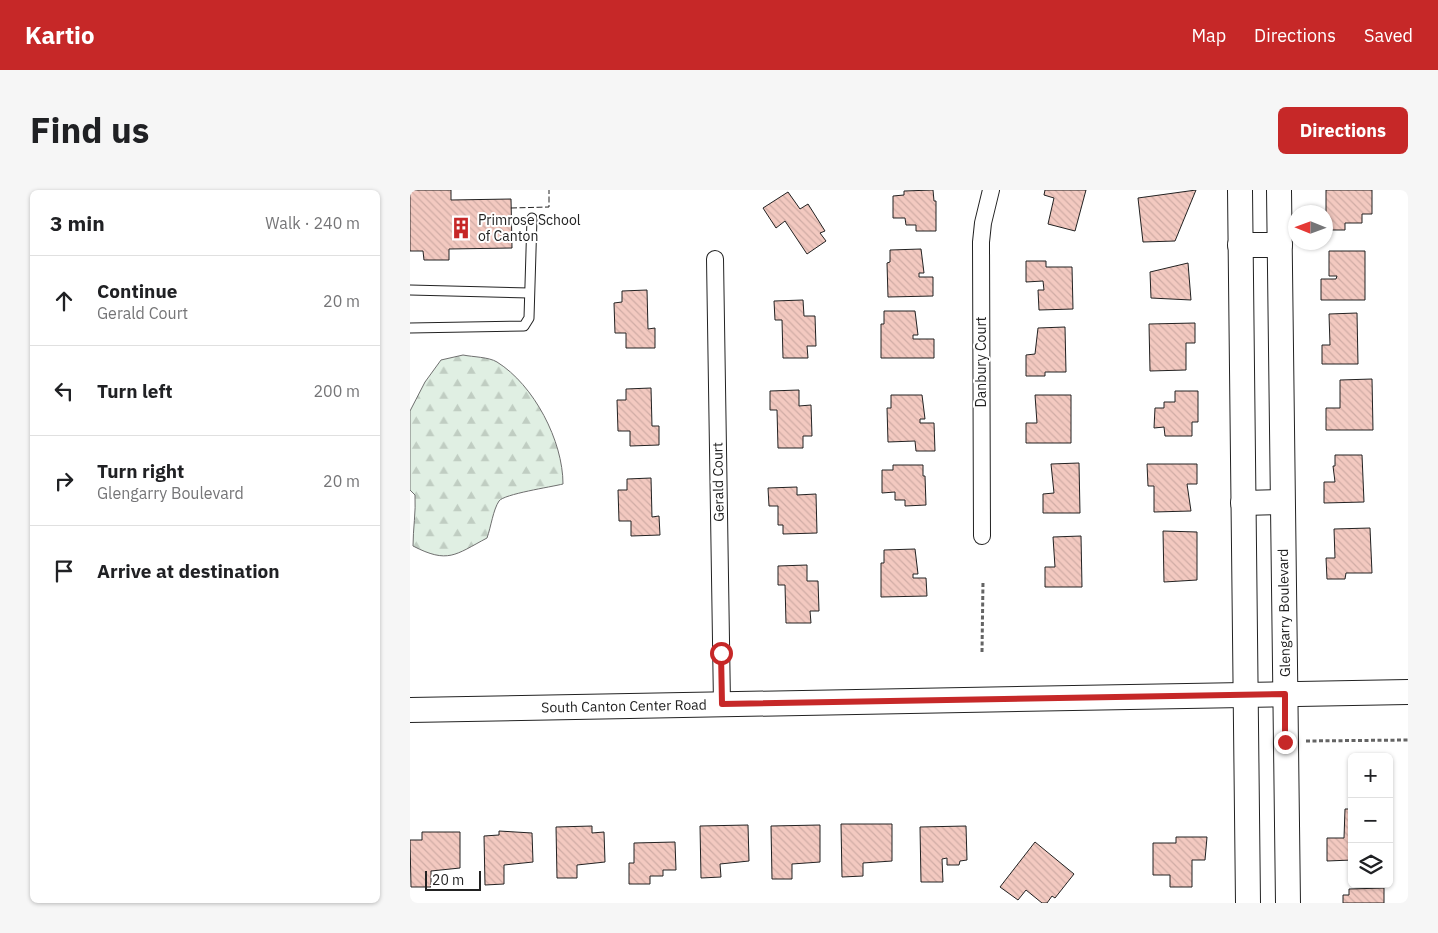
<!DOCTYPE html>
<meta charset="utf-8">
<style>
body{margin:0;font-family:"IBM Plex Sans",sans-serif;background:#f6f6f6;color:#202124}
.controls{position:absolute;right:15px;bottom:15px;display:grid;overflow:hidden;border-radius:8px;box-shadow:0 1px 4px #0004}
.controls button{width:45px;height:45px;display:grid;place-items:center;padding:0;border:0;border-bottom:1px solid #e0e0e0;background:#fff;color:#202124;font:25px sans-serif}
.compass{position:absolute;left:878px;top:15px;width:45px;height:45px;border-radius:50%;background:#fff;box-shadow:0 1px 4px #0004;rotate:271deg}
.scale{position:absolute;left:15px;bottom:12px;width:56px;box-sizing:border-box;padding-left:5px;border:2px solid #222;border-top:0;font-size:14px;line-height:18px;white-space:nowrap;color:#222;-webkit-text-stroke:4px #fff;paint-order:stroke}
.stop{position:absolute;width:15px;height:15px;margin:-11px;border:4px solid #c62828;border-radius:50%;background:#fff}
.stop.end{background:#c62828;border-color:#fff;box-shadow:0 1px 5px #0008}
.list{margin:0;padding:0;list-style:none}
h2{display:flex;justify-content:space-between;align-items:center;height:65px;margin:0;padding:0 20px;font-size:21px}
h2 small{font-size:16px;font-weight:400;color:#757577}
.list li{display:grid;grid-template-columns:32px 1fr auto;gap:15px;align-items:center;box-sizing:border-box;height:90px;padding:0 20px;border-top:1px solid #e0e0e0}
.list b{display:block;font-size:19px;white-space:nowrap}
.list p{margin:0;font-size:16px;white-space:nowrap;color:#757577}
.list em{font-size:16px;font-style:normal;color:#757577}
.icon{flex:none;width:28px;height:28px;fill:none;stroke:currentColor;stroke-width:2;stroke-linecap:round;stroke-linejoin:round}
.map{position:relative;flex:none;width:998px;height:713px;overflow:hidden;border-radius:8px}
header{display:flex;align-items:center;gap:30px;box-sizing:border-box;height:70px;padding:0 25px;background:#c62828;color:#fff}
header strong{font-size:24px}
nav{display:flex;gap:28px;margin-inline-start:auto;font-size:18px}
.intro{display:flex;align-items:center;justify-content:space-between;box-sizing:border-box;height:120px;padding:0 30px}
h1{margin:0;font-size:35px}
.button{padding:12px 22px;border-radius:8px;background:#c62828;color:#fff;font-size:18px;font-weight:700}
main{display:flex;gap:30px;padding:0 30px}
aside{flex:1;background:#fff;border-radius:8px;box-shadow:0 1px 4px #0004}
.map>svg:first-child{display:block}
.forest{fill:url(#forest-firs);stroke:#6f6f6f}
.building{fill:url(#building-back-hatch);stroke:#222}
.lines{fill:none;stroke-linecap:round;stroke-linejoin:round}
.lane-casing{stroke:#222;stroke-width:11}
.street-casing{stroke:#222;stroke-width:18}
.secondary-casing{stroke:#222;stroke-width:26}
.path{stroke:#646464;stroke-width:3;stroke-dasharray:4 2.5;stroke-linecap:butt}
.lane{stroke:#fff;stroke-width:9}
.street{stroke:#fff;stroke-width:16}
.secondary{stroke:#fff;stroke-width:24}
.fence{stroke:#222;stroke-width:1;stroke-dasharray:6 2.5;stroke-linecap:butt}
.route{stroke:#c62828;stroke-width:6}
.labels{text-anchor:middle;dominant-baseline:central;stroke-width:4;stroke-linejoin:round;paint-order:stroke}
.poi-label{font-size:14px;fill:#222;stroke:#fff;text-anchor:start}
.street-label{font-size:14px;fill:#222;stroke:#fff}
</style>
<header>
<strong>Kartio</strong>
<nav><a>Map</a><a>Directions</a><a>Saved</a></nav>
</header>
<div class="intro"><h1>Find us</h1><a class="button">Directions</a></div>
<main>
<aside>
<h2>3 min<small>Walk · 240 m</small></h2>
<ul class="list">
<li><svg class="icon" aria-label="ahead" viewBox="0 0 24 24"><path d="M12 20V5M6 11l6-6 6 6"/></svg><div><b>Continue</b><p>Gerald Court</p></div><em>20 m</em></li>
<li><svg class="icon" aria-label="left" viewBox="0 0 24 24"><path d="M17 20v-9H6M10 6l-5 5 5 5"/></svg><div><b>Turn left</b></div><em>200 m</em></li>
<li><svg class="icon" aria-label="right" viewBox="0 0 24 24"><path d="M7 20v-9h11M14 6l5 5-5 5"/></svg><div><b>Turn right</b><p>Glengarry Boulevard</p></div><em>20 m</em></li>
<li><svg class="icon" aria-label="arrive" viewBox="0 0 24 24"><path d="M6 21V4h12l-3 4 3 4H6"/></svg><div><b>Arrive at destination</b></div></li>
</ul>
</aside>
<div class="map">
<svg width="998" height="713" viewBox="0 0 998 713">
<defs>
<pattern id="forest-firs" width="22" height="20" patternUnits="userSpaceOnUse" patternTransform="scale(1.25)"><rect width="22" height="20" fill="#e0efe3"/><path d="M5 1l3.5 6h-7zM16 11l3.5 6h-7z" fill="#c0cdc2"/></pattern>
<pattern id="building-back-hatch" width="6" height="6" patternUnits="userSpaceOnUse" patternTransform="scale(1.25)"><rect width="6" height="6" fill="#f3c9c0"/><path d="M-1 5l2 2M0 0l6 6M5-1l2 2" fill="none" stroke="#d0aca5"/></pattern>
</defs>
<rect width="100%" height="100%" fill="#fff"/>
<path class="forest" d="M53,165C63,167 79,167 87,172C124,195 153,251 153,294C141,297 94,304 89,311C83,320 81,337 77,348C45,365 38,374 3,356C3,339 6,322 5,305L0,300V221L15,192L31,170Z"/>
<g class="building">
<polygon points="0,0 41,0 41,10 101,9 102,58 39,59 39,70 14,70 13,61 0,61"/>
<polygon points="523,0 524,11 526,11 526,41 506,41 506,35 496,35 495,28 483,28 483,6 494,5 494,1"/>
<polygon points="635,0 676,0 665,41 638,34 644,8 634,5"/>
<polygon points="786,0 765,51 733,52 728,8"/>
<polygon points="916,0 962,0 962,24 952,24 952,33 935,33 935,40 916,40"/>
<polygon points="378,2 390,19 398,14 415,41 410,43 416,51 397,64 375,31 366,38 353,18"/>
<polygon points="511,59 514,83 509,83 509,87 523,87 523,106 478,107 477,73 480,72 480,60"/>
<polygon points="919,61 955,61 955,110 911,110 911,89 926,89 927,86 919,86"/>
<polygon points="616,71 636,71 636,77 662,77 663,119 629,120 628,100 634,100 633,91 616,92"/>
<polygon points="778,73 781,110 741,108 740,82"/>
<polygon points="237,100 238,139 245,138 245,158 216,158 216,143 205,143 204,113 212,112 212,101"/>
<polygon points="393,110 394,126 405,126 406,156 397,156 398,168 373,168 372,130 365,130 364,111"/>
<polygon points="474,121 505,121 508,145 503,145 503,149 524,149 524,168 471,168 471,134 474,134"/>
<polygon points="947,123 948,174 912,174 912,155 920,155 919,124"/>
<polygon points="785,133 785,153 776,153 776,180 740,181 739,134"/>
<polygon points="655,137 656,182 635,182 635,186 616,186 616,165 625,164 628,138"/>
<polygon points="962,189 963,240 916,240 916,218 930,218 930,190"/>
<polygon points="241,198 242,236 249,236 249,255 220,256 220,241 208,241 207,210 216,210 216,199"/>
<polygon points="389,200 389,216 401,215 402,246 393,246 393,258 368,258 367,220 360,220 360,201"/>
<polygon points="765,201 788,201 788,232 782,232 782,246 755,246 754,237 744,238 745,218 754,218 754,212 765,212"/>
<polygon points="481,205 512,205 515,229 510,229 510,233 524,233 525,261 506,261 505,251 478,252 477,218 481,218"/>
<polygon points="625,205 661,205 661,253 616,253 616,233 627,233"/>
<polygon points="925,265 952,265 954,312 914,313 914,292 925,292 923,276 925,276"/>
<polygon points="669,273 670,323 633,323 633,304 644,303 641,274"/>
<polygon points="737,274 787,274 787,294 777,294 781,321 744,322 744,296 738,296"/>
<polygon points="483,275 513,275 513,286 515,286 516,315 495,316 495,310 485,310 485,302 472,303 472,280 483,280"/>
<polygon points="241,288 242,327 249,326 250,345 221,346 221,331 209,331 208,300 217,300 217,289"/>
<polygon points="387,297 387,305 406,304 407,343 373,344 373,335 368,335 368,316 359,316 358,298"/>
<polygon points="960,338 962,383 936,383 935,389 917,389 916,368 925,368 924,339"/>
<polygon points="753,341 787,342 787,390 754,392"/>
<polygon points="671,346 672,397 635,397 635,377 645,377 643,347"/>
<polygon points="505,359 508,384 503,384 503,388 516,388 517,406 471,407 471,373 474,373 474,360"/>
<polygon points="397,375 397,391 408,391 409,421 400,421 401,433 376,433 375,395 368,395 368,376"/>
<polygon points="935,619 942,619 942,670 917,671 917,648 934,648"/>
<polygon points="431,634 482,634 482,671 453,673 453,686 432,687"/>
<polygon points="338,635 339,671 310,674 311,687 291,688 290,636"/>
<polygon points="410,635 410,672 382,674 382,689 362,689 361,636"/>
<polygon points="182,636 182,643 194,642 195,672 167,675 167,688 147,688 146,637"/>
<polygon points="556,636 557,670 550,671 549,675 537,675 537,668 532,669 533,692 511,692 510,637"/>
<polygon points="89,641 122,643 123,672 94,675 94,694 75,695 74,646 89,645"/>
<polygon points="12,642 50,642 50,678 21,681 21,697 1,697 0,650 12,650"/>
<polygon points="766,647 797,647 795,670 782,670 782,697 760,697 760,685 743,685 743,653 766,653"/>
<polygon points="265,652 266,680 253,680 253,686 240,686 240,694 219,694 219,673 224,673 224,653"/>
<polygon points="625,652 664,684 645,708 642,706 637,713 632,713 616,700 608,710 590,697"/>
<polygon points="974,698 974,713 933,713 933,705 939,705 939,699"/>
</g>
<g class="lines">
<g class="lane-casing">
<g id="lane">
<polyline points="0,100 119,103"/>
<polyline points="0,138 114,136 119,128 122,28"/>
</g>
</g>
<g class="street-casing">
<g id="street">
<polyline points="305,69 312,514"/>
<polyline points="572,346 571,52 573,33 581,0"/>
</g>
</g>
<g class="secondary-casing">
<g id="secondary">
<polyline points="830,0 838,713"/>
<polyline points="869,0 878,713"/>
<polyline points="830,55 870,55"/>
<polyline points="833,313 872,312"/>
<polyline points="0,520 998,502"/>
</g>
</g>
<g class="path">
<polyline points="572,462 573,391"/>
<polyline points="896,551 998,550"/>
</g>
<use href="#lane" class="lane"/>
<use href="#street" class="street"/>
<use href="#secondary" class="secondary"/>
<polyline class="fence" points="101,18 139,17 139,0"/>
</g>
<g class="lines">
<polyline class="route" points="311,463 312,514 875,504 875,552"/>
</g>
<defs>
<g id="building-bare" transform="scale(1.725)"><path d="M-4-6H4V6H1V3H-1V6H-4ZM-2.5-4.3h1.7v1.8h-1.7ZM.8-4.3h1.7v1.8H.8ZM-2.5-1h1.7V.8h-1.7ZM.8-1h1.7V.8H.8Z" fill="#c62828" stroke="#fff" stroke-width="2.5" paint-order="stroke"/></g>
</defs>
<g fill-rule="evenodd">
<use href="#building-bare" x="51" y="38"/>
</g>
<g class="labels">
<g class="poi-label">
<text x="68" y="30">Primrose School<tspan x="68" dy="16">of Canton</tspan></text>
</g>
<g class="street-label">
<text transform="translate(571 172) rotate(-90)">Danbury Court</text>
<text transform="translate(308 292) rotate(-91)">Gerald Court</text>
<text transform="translate(874 423) rotate(-91)">Glengarry Boulevard</text>
<text transform="translate(214 516) rotate(-1)">South Canton Center Road</text>
</g>
</g>
</svg>
<div class="controls">
<button>+</button>
<button>−</button>
<button><svg class="icon" aria-label="layers" viewBox="0 0 24 24"><path d="M12 4l9 5-9 5-9-5zM3 14l9 5 9-5"/></svg></button>
</div>
<svg class="compass" viewBox="-18 -18 36 36"><path d="M0-13l5 13h-10z" fill="#e53935"/><path d="M0 13l5-13h-10z" fill="#757577"/></svg>
<div class="scale">20 m</div>
<div class="stop" style="left:311px;top:463px"></div>
<div class="stop end" style="left:875px;top:552px"></div>
</div>
</main>
